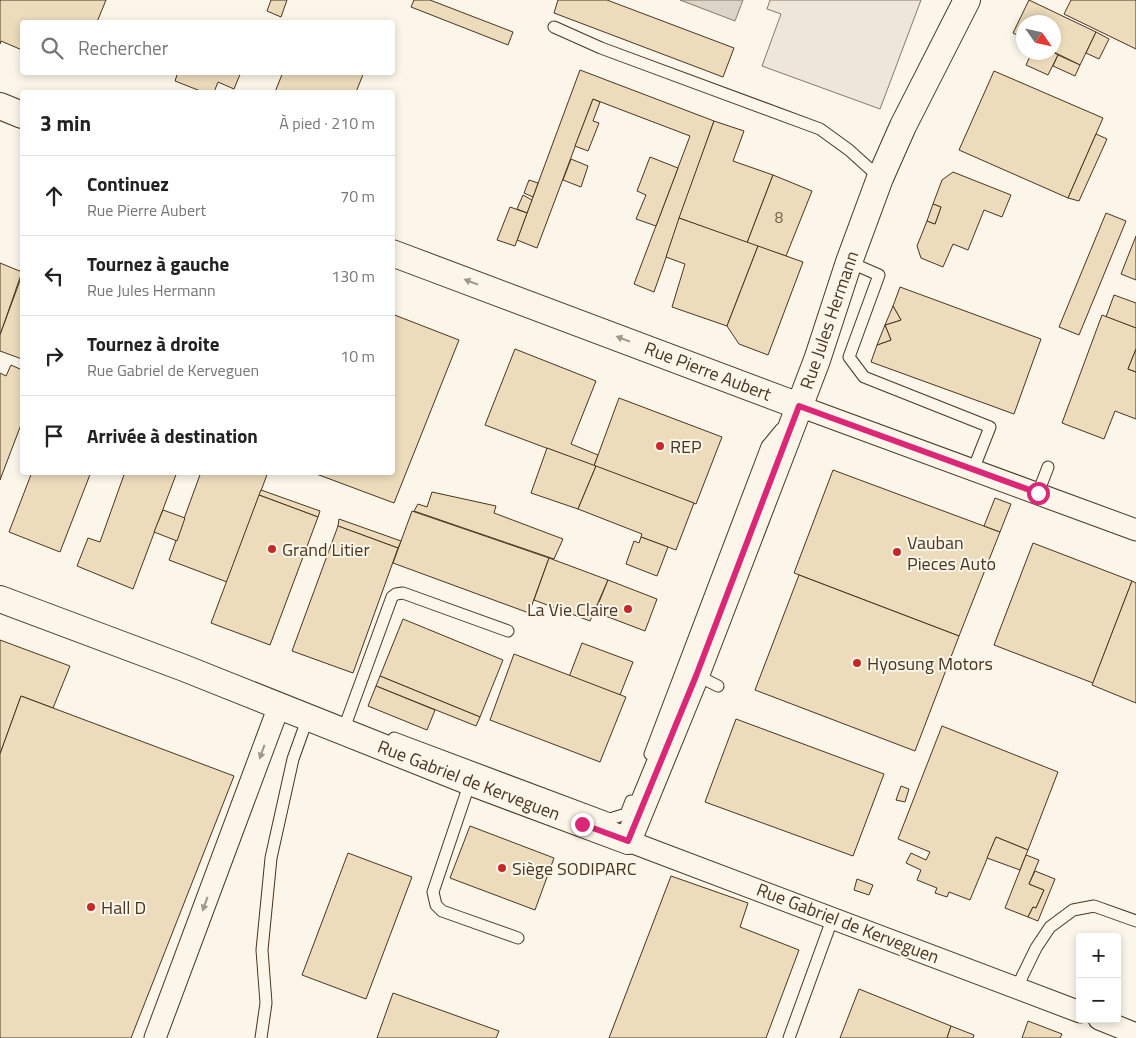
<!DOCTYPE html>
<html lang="fr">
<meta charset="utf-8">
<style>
body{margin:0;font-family:"Titillium Web",sans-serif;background:#f2f2f2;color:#222}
.controls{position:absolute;right:15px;bottom:15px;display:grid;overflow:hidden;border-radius:5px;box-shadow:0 2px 8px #0003}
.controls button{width:45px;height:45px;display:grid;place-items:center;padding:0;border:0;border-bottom:1px solid #e0e0e0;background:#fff;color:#222;font:25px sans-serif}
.compass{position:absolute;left:1016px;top:15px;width:45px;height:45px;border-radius:50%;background:#fff;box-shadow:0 2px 8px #0003;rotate:124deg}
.stop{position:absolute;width:15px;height:15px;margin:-11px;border:4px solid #db2777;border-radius:50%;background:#fff}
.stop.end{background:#db2777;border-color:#fff;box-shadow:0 1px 5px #0008}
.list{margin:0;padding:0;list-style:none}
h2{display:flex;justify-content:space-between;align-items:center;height:65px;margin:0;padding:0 20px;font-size:21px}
h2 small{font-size:16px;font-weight:400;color:#767676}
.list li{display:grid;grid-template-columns:32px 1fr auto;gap:15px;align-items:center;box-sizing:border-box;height:80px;padding:0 20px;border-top:1px solid #e0e0e0}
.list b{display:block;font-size:19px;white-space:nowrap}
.list p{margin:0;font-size:16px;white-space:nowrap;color:#767676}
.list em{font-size:16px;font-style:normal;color:#767676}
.icon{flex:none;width:28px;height:28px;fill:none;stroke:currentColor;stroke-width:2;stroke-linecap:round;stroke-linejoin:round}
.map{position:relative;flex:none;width:1136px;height:1038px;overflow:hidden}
.search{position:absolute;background:#fff;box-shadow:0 2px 8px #0003;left:20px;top:20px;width:375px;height:55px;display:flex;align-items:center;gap:12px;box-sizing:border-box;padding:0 18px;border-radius:5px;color:#767676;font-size:19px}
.panel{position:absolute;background:#fff;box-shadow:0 2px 8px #0003;left:20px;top:90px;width:375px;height:385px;border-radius:5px}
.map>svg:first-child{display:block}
.green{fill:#ede6d9;stroke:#887966}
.water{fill:#dcd4c6;stroke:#887966}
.building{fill:#ecdcbc;stroke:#4a3520}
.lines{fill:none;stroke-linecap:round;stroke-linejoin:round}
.service-casing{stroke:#4a3520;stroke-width:13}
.minor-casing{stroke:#4a3520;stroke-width:23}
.tertiary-casing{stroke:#4a3520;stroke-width:28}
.service{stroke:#fbf6e9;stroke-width:11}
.minor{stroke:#fbf6e9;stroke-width:21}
.tertiary{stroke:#fbf6e9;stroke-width:26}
.oneway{fill:#a29684}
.route{stroke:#db2777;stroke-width:6}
.poi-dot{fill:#c62828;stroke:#fbf6e9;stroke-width:2}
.labels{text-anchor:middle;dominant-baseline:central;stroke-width:4;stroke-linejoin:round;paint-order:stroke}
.number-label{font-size:15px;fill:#725f47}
.street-label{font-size:18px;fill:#4a3520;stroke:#fbf6e9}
.poi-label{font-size:18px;fill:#4a3520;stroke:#fbf6e9;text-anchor:start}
</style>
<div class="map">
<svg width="1136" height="1038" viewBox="0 0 1136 1038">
<rect width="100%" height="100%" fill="#fbf6e9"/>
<polygon class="green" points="770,0 921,0 880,109 762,66 781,14 767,9"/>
<polygon class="water" points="680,0 743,0 735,21"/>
<g class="building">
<polygon points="0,0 106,0 97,22 22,22 22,50 1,41 0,44"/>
<polygon points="271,0 287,0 281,17 267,11"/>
<polygon points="414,0 430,0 513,32 508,45 411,7"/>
<polygon points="558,0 607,0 734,48 723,77 554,13"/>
<polygon points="1029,0 1096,32 1080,65 1054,52 1054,22 1024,22 1024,38 1013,33"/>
<polygon points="1071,0 1136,0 1136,49 1064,14"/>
<polygon points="1096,32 1109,39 1099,59 1086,53"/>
<polygon points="1032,52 1053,52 1058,55 1048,75 1026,65"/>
<polygon points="1058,55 1080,65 1075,76 1053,66"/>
<polygon points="580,70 714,121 654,292 634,284 690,136 593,99 537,248 517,240"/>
<polygon points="994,71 1103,118 1068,198 959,150"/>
<polygon points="178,72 241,72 234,89 218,82 214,92 203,92 175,81"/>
<polygon points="283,72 364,72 356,92 275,92"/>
<polygon points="593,99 600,102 593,121 599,123 588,151 575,146"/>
<polygon points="714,121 744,131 733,161 773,175 747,243 679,218"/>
<polygon points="1096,134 1107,139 1079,201 1068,198"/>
<polygon points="650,157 678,168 656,226 636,219 646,195 637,191"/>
<polygon points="571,159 588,166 581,187 563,180"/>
<polygon points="953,172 1011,195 1002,217 984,210 968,250 953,244 943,267 921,258 917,246 927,221 935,224 941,207 933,204 942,180"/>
<polygon points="773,175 812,191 786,256 747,243"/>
<polygon points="529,180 538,183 533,197 524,193"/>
<polygon points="523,195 532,200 527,213 517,209"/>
<polygon points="933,204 941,207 935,224 927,221"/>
<polygon points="510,207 527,213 515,246 497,240"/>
<polygon points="1106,213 1126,221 1079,335 1059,327"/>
<polygon points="679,218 758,246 727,326 672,307 685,264 666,257"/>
<polygon points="1136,236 1136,280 1121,274"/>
<polygon points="758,246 803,262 768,355 739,344 727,326"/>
<polygon points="0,263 22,272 0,335"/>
<polygon points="22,275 22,359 0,351 0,335"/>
<polygon points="900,287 1041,339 1014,414 871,362 877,345 891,340 885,325 901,320 893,306"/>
<polygon points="1114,295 1136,303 1136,328 1106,317"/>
<polygon points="893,306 901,320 885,325"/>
<polygon points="392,314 459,340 394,503 311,472 392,472"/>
<polygon points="1102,315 1136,328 1136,349 1128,369 1136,372 1136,419 1115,411 1104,439 1062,423"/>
<polygon points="885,325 891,340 877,345"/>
<polygon points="515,349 596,381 571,444 598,455 594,466 485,425"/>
<polygon points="1136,349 1136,372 1128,369"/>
<polygon points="11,365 22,370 22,422 0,480 0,373 6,376"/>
<polygon points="619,398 722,437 696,504 594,466"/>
<polygon points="547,448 596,466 578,509 531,493"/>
<polygon points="596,466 694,503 676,550 641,537 642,534 578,509"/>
<polygon points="833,470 1000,532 959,636 794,573"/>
<polygon points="32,472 91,472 60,552 9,532"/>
<polygon points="125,472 177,472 133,589 77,566 88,538 100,542"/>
<polygon points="201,472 268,472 227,582 169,560"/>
<polygon points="261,490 320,511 318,517 259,495"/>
<polygon points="432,492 496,506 494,513 563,539 554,559 414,511 418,504 427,507"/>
<polygon points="259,495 318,517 270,645 211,623"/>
<polygon points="995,498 1011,504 1000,532 984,526"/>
<polygon points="163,510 185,518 177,541 154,532"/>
<polygon points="412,511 549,558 529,613 393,563"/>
<polygon points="339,519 401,541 398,548 338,526"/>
<polygon points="338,526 398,548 353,673 292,651"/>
<polygon points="641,537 668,547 657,576 626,564 634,541 639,543"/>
<polygon points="1033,543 1132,581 1093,683 994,645"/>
<polygon points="549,558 608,580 590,621 534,600"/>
<polygon points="799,575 959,636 915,751 755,690"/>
<polygon points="608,580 657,599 645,631 595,612"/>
<polygon points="1132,581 1136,583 1136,703 1092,685"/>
<polygon points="403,619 503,660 480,717 380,676"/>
<polygon points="0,640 70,666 53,708 21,696 0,754"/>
<polygon points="582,643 633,662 620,695 569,677"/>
<polygon points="514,654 626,697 600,762 490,720"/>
<polygon points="380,676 480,717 476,726 376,686"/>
<polygon points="376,686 435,710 427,730 368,706"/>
<polygon points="21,696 234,776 131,1038 0,1038 0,754"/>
<polygon points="736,719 884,774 853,856 705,802"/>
<polygon points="942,726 1058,772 1028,850 996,837 970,900 949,892 947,897 935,893 937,888 917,880 921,870 906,863 911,853 926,860 930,852 898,839"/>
<polygon points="901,786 909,789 905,802 896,800"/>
<polygon points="470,826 554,858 535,910 450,878"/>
<polygon points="996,837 1028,850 1020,870 987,858"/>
<polygon points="348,853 412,877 366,999 302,975"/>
<polygon points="1026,855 1039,860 1029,884 1044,890 1036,908 1033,907 1028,917 1005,908"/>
<polygon points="1035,871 1055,879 1038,921 1028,917 1033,907 1036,908 1044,890 1029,884"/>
<polygon points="671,876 748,903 740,927 799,950 766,1038 609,1038"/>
<polygon points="857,879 873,885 869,895 854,890"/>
<polygon points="859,989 951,1026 947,1038 840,1038"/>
<polygon points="393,993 499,1031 496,1038 377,1038"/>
<polygon points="1028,1021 1062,1034 1060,1038 1022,1038"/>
<polygon points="951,1026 974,1035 973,1038 947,1038"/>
</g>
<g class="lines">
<g class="service-casing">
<g id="service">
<polyline points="554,27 601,48 820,129 849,150 880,178"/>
<polyline points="849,262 879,275 849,357 864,377 990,427 973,470"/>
<polyline points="1038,493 1048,467"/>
<polyline points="696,675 718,686"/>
<polyline points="343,731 392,597 396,594 403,593 508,631"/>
<polyline points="394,738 610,819 626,814 631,801"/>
<polyline points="650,754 767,446 781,429"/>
<polyline points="470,782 433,892 436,905 442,911 518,938"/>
<polyline points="1017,987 1036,948 1050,927 1073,910 1094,906 1136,921"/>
<polyline points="261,1038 266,1003 262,950 271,858 293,759 308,717"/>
<polyline points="789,1038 833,917"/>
</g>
</g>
<g class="minor-casing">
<g id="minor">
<polyline points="799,406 1136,530"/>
<polyline points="628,841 1080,1012"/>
<polyline points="1099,1019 1136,1034"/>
<polyline points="155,1038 279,706"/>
</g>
</g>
<g class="tertiary-casing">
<g id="tertiary">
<polyline points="0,106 22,115"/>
<polyline points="392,253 799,406"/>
<polyline points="0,599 184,668 470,782 628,841 696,675 785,444 817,360 849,262 880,178 903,126 967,0"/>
</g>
</g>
<use href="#service" class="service"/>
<use href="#minor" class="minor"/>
<use href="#tertiary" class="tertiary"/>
</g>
<defs><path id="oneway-solid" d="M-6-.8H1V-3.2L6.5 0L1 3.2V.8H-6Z" transform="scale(1.25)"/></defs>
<g class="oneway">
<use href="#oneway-solid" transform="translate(471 282) rotate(-159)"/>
<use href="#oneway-solid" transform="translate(623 339) rotate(-159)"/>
<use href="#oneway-solid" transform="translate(262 752) rotate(110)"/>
<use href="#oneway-solid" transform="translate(205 904) rotate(110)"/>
</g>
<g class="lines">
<polyline class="route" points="582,824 628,841 696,676 799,406 1038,493"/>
</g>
<g class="poi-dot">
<circle cx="660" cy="446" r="5"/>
<circle cx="272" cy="549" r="5"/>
<circle cx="897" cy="552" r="5"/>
<circle cx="628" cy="609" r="5"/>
<circle cx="857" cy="663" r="5"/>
<circle cx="502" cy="868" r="5"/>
<circle cx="91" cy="907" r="5"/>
</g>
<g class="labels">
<g class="number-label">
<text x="779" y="217">8</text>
</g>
<g class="street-label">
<text transform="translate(829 320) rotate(-71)">Rue Jules Hermann</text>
<text transform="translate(708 371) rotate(21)">Rue Pierre Aubert</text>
<text transform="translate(469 780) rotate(21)">Rue Gabriel de Kerveguen</text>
<text transform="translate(848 923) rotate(21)">Rue Gabriel de Kerveguen</text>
</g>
<g class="poi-label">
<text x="670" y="446">REP</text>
<text x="907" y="542">Vauban<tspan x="907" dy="21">Pieces Auto</tspan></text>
<text x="282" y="549">Grand Litier</text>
<text x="618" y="609" text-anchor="end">La Vie Claire</text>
<text x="867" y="663">Hyosung Motors</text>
<text x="512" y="868">Siège SODIPARC</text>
<text x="101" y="907">Hall D</text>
</g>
</g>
</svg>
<div class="controls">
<button>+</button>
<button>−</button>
</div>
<svg class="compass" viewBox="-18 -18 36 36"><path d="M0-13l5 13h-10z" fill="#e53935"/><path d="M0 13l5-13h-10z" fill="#767676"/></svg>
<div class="stop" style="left:1038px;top:493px"></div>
<div class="stop end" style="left:582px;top:824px"></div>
<div class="search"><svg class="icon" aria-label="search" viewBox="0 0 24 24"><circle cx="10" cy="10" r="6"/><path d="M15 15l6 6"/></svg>Rechercher</div>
<section class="panel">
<h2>3 min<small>À pied · 210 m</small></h2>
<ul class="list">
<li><svg class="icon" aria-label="ahead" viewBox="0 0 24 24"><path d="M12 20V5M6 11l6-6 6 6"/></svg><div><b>Continuez</b><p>Rue Pierre Aubert</p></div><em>70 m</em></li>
<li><svg class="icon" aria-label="left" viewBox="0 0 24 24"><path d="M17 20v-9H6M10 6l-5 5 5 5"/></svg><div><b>Tournez à gauche</b><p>Rue Jules Hermann</p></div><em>130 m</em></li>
<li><svg class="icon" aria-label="right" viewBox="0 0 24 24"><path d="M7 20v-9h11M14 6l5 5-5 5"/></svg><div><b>Tournez à droite</b><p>Rue Gabriel de Kerveguen</p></div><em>10 m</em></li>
<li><svg class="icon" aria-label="arrive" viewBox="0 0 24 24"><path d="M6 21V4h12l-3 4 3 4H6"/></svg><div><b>Arrivée à destination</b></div></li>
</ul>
</section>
</div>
